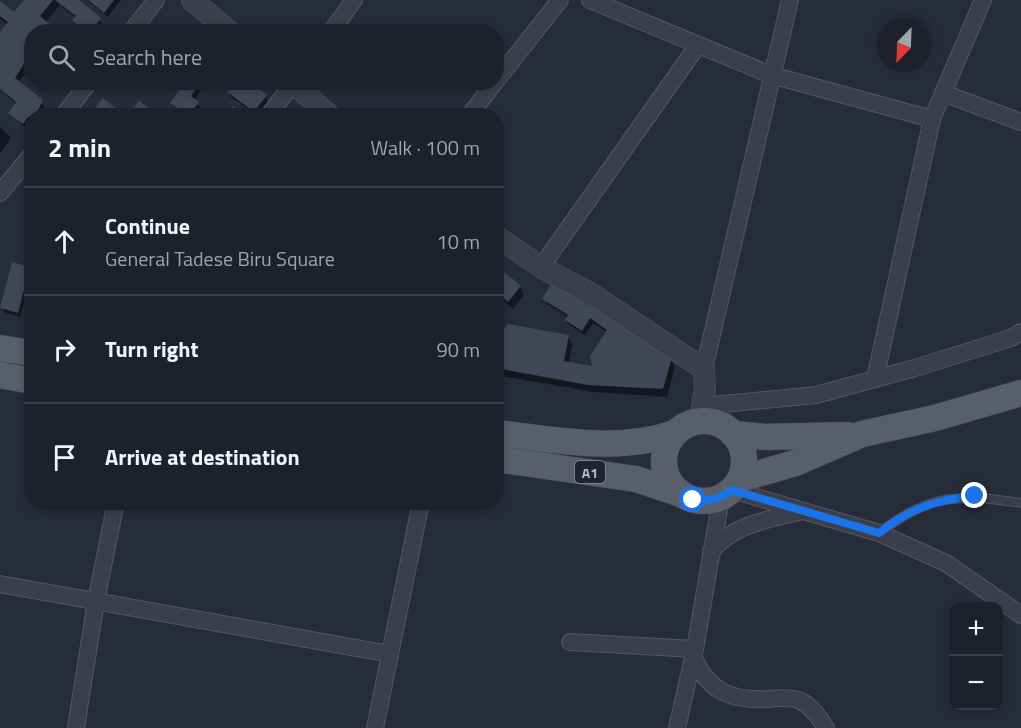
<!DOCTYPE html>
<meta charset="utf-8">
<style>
body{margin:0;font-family:"Titillium Web",sans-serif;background:#2a2e38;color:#f1f3f6}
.controls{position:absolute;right:18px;bottom:18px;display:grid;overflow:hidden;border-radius:12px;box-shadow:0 3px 9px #0003}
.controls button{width:54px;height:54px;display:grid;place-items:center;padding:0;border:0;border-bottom:2px solid #3b3e48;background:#1d212c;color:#f1f3f6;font:30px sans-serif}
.compass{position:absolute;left:877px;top:18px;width:54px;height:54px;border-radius:50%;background:#1d212c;box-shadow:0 3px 9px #0003;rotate:203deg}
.stop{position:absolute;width:18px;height:18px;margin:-14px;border:4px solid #1a73e8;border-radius:50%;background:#fff}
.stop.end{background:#1a73e8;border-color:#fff;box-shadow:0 2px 6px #0008}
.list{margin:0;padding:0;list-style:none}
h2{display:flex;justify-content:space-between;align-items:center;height:78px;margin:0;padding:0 24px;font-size:26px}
h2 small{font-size:20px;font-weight:400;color:#a0a3a9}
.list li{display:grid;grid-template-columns:39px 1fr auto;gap:18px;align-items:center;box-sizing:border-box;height:108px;padding:0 24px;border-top:2px solid #3b3e48}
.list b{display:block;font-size:22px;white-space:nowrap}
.list p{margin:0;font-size:20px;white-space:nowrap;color:#a0a3a9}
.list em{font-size:20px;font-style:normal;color:#a0a3a9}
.icon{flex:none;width:33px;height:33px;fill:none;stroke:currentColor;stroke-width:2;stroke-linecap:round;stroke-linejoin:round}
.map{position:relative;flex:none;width:1021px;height:728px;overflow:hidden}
.search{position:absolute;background:#1d212c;box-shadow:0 3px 9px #0003;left:24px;top:24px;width:480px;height:66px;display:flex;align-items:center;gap:15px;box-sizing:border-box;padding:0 21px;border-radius:24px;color:#a0a3a9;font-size:22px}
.panel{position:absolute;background:#1d212c;box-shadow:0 3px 9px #0003;left:24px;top:108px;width:480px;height:402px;border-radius:24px}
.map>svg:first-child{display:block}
.shadow{fill:#0007}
.building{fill:#414757}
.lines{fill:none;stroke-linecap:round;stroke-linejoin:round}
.service-casing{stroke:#535763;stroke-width:10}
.minor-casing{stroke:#535763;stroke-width:18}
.tertiary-casing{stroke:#535763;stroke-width:22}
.primary-casing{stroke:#444854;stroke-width:27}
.service{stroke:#3b3f4b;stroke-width:8}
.minor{stroke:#3b3f4b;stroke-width:16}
.tertiary{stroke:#3b3f4b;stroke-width:21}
.primary{stroke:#595e6b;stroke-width:26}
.route{stroke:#1a73e8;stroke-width:8}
.labels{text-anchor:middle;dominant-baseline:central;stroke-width:5;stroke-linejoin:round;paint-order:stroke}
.shield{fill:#202430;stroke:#898d99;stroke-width:1.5}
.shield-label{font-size:14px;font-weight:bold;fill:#b6bac6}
</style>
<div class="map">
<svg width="1021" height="728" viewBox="0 0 1021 728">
<rect width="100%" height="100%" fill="#272c3b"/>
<g class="shadow">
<polygon points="26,0 76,0 102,24 96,32 84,32 77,26 74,21 76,18 60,5 46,22 32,32 32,59 24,68 26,72 18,83 45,107 40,116 32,116 32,122 26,128 10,113 17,104 0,90 0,34 8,25 0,19 0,3 15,15"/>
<polygon points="86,0 121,0 108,17"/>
<polygon points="187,82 207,82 194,100 201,108 195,116 184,116 171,103"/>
<polygon points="248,82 269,101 258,116 231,97 228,92"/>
<polygon points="0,127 11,138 0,153"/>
<polygon points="496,267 520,287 524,295 513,309 496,294"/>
<polygon points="29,268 32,275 20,317 4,312 1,307"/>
<polygon points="552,285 670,358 675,367 667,397 593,392 496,375 496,339 568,336 572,344 569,363 593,367 607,332 593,323 585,335 569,325 566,320 568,317 547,304 544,299"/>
</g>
<g class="building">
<polygon points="24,0 53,0 40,16 60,32 32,32 32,51 15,78 43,100 36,115 28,117 23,124 8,113 16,102 0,89 0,32 8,22 0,16 0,1 14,12"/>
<polygon points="55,0 79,0 101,18 90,32 86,32 72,20 76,16"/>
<polygon points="88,0 114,0 104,13"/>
<polygon points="185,82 201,82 191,96 199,102 189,116 170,103"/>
<polygon points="234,82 250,82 267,95 254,112 227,92"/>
<polygon points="103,98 125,116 89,116"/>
<polygon points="139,101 155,113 153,116 127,116"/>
<polygon points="233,106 246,116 226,116"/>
<polygon points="12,262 30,267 18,313 0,308"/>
<polygon points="496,265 521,286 508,302 496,292"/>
<polygon points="552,283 672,357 663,389 588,385 496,368 496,337 508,324 569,335 564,361 592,366 590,356 607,330 590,318 582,331 565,320 568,315 542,299"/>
</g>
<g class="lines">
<g class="service-casing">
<path id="service" d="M879,533C930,493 960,494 1021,503"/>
</g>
<g class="minor-casing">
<g id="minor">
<polyline points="590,0 771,75 932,119"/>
<polyline points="131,32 156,0"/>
<polyline points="331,32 354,0"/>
<polyline points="496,81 560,0"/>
<polyline points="943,93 1021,122"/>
<polyline points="63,116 89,82"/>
<polyline points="268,116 294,82"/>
<polyline points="469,116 495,82"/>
<polyline points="0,193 32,154"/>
<polyline points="541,267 698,45"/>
<polyline points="704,369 790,0"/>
<polyline points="875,379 932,119 983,0"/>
<polyline points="703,406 816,395 915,368 1011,338 1021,332"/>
<polyline points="732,490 879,533 946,563 1021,615"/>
<path d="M711,551C736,524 765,520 799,512"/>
<polyline points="0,584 390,654"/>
<polyline points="570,642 695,649"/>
<path d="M694,658C709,692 732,701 769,699C778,698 792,697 801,701C812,707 819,717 826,728"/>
<polyline points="76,728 96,601 116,502"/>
<polyline points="375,728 421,502"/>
<polyline points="677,728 695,649 721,498"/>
</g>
</g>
<g class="tertiary-casing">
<g id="tertiary">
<polyline points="192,0 230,32"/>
<polyline points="292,82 330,116"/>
<polyline points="496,236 541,267 593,295 704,369 705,388 700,421"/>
</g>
</g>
<g class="primary-casing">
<g id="primary">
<polyline points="0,348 32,353"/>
<polyline points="0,375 32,381"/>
<circle cx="704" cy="461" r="40"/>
<path d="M496,433C556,440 617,453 675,433"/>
<polyline points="733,434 765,437 847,435"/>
<polyline points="496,459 636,479 681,494"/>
<polyline points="740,479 795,463 862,434 935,418 1021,393"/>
</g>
</g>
<use href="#service" class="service"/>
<use href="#minor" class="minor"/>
<use href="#tertiary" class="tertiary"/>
<use href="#primary" class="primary"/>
</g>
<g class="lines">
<path class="route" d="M693,500C709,502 719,499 732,490L879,533C911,508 934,500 975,496"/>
</g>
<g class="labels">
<rect class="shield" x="575" y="461" width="30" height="22" rx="4.5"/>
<g class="shield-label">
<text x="590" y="472">A1</text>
</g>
</g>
</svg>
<div class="controls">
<button>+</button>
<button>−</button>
</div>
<svg class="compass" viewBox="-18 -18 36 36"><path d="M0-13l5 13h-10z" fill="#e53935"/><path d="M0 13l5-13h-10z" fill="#a0a3a9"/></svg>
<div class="stop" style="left:693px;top:500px"></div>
<div class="stop end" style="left:975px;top:496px"></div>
<div class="search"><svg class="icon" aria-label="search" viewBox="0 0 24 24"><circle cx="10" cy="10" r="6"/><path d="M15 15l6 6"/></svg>Search here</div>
<section class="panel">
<h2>2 min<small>Walk · 100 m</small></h2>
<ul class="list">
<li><svg class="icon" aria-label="ahead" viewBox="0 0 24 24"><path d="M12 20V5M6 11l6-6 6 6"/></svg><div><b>Continue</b><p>General Tadese Biru Square</p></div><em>10 m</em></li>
<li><svg class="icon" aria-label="right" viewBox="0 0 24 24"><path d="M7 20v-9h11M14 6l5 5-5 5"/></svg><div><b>Turn right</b></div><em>90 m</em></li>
<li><svg class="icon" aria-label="arrive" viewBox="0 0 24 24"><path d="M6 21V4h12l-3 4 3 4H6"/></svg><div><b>Arrive at destination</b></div></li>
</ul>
</section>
</div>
